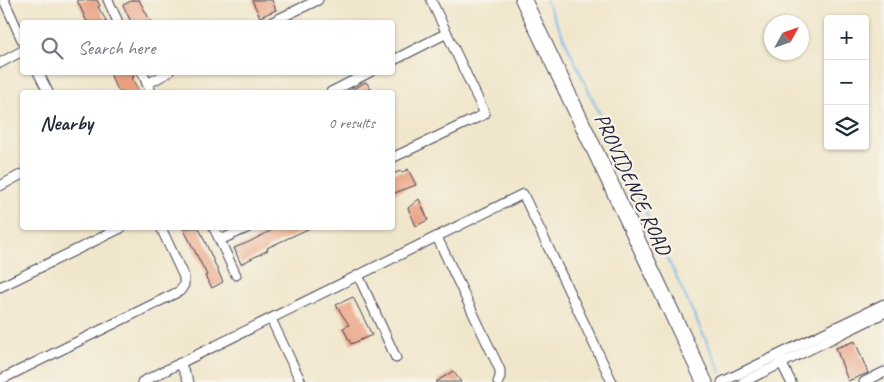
<!DOCTYPE html>
<meta charset="utf-8">
<style>
body{margin:0;font-family:Caveat,sans-serif;background:#f6f6f7;color:#1f2937}
.controls{position:absolute;right:15px;top:15px;display:grid;overflow:hidden;border-radius:5px;box-shadow:0 1px 4px #0004}
.controls button{width:45px;height:45px;display:grid;place-items:center;padding:0;border:0;border-bottom:1px solid #e0e1e3;background:#fff;color:#1f2937;font:25px sans-serif}
.compass{position:absolute;left:764px;top:15px;width:45px;height:45px;border-radius:50%;background:#fff;box-shadow:0 1px 4px #0004;rotate:50deg}
.list{margin:0;padding:0;list-style:none}
h2{display:flex;justify-content:space-between;align-items:center;height:65px;margin:0;padding:0 20px;font-size:21px}
h2 small{font-size:16px;font-weight:400;color:#747a83}
.icon{flex:none;width:28px;height:28px;fill:none;stroke:currentColor;stroke-width:2;stroke-linecap:round;stroke-linejoin:round}
.map{position:relative;flex:none;width:884px;height:382px;overflow:hidden}
.search{position:absolute;background:#fff;box-shadow:0 1px 4px #0004;left:20px;top:20px;width:375px;height:55px;display:flex;align-items:center;gap:12px;box-sizing:border-box;padding:0 18px;border-radius:5px;color:#747a83;font-size:19px}
.panel{position:absolute;background:#fff;box-shadow:0 1px 4px #0004;left:20px;top:90px;width:375px;height:140px;border-radius:5px}
.map>svg:first-child{display:block}
.lines{fill:none;stroke-linecap:round;stroke-linejoin:round}
.stream{stroke:#76b8eb;stroke-width:2}
.building{fill:#e99b7a}
.minor-casing{stroke:#413f51;stroke-width:11}
.minor{stroke:#fff;stroke-width:9}
.labels{text-anchor:middle;dominant-baseline:central;stroke-width:5;stroke-linejoin:round;paint-order:stroke}
.street-label{font-size:21px;fill:#22223b;stroke:#f7f3e8}
</style>
<div class="map">
<svg width="884" height="382" viewBox="0 0 884 382">
<rect width="100%" height="100%" fill="#f7f3e8"/>
<filter id="ink" filterUnits="userSpaceOnUse"><feTurbulence type="fractalNoise" baseFrequency=".02" numOctaves="2"/><feDisplacementMap in="SourceGraphic" scale="10" xChannelSelector="R" yChannelSelector="G"/><feConvolveMatrix kernelMatrix="1 2 1 2 8 2 1 2 1" color-interpolation-filters="sRGB"/></filter>
<filter id="wash" filterUnits="userSpaceOnUse"><feTurbulence type="fractalNoise" baseFrequency=".0096" numOctaves="4" result="noise"/><feDisplacementMap in="SourceGraphic" scale="20" xChannelSelector="R" yChannelSelector="G"/><feGaussianBlur stdDeviation="1.12" result="paint"/><feColorMatrix in="noise" values="0 0 0 0 0 0 0 0 0 0 0 0 0 0 0 0 0 1.4 0 .05"/><feComposite in="paint" operator="in"/></filter>
<g filter="url(#wash)">
<rect width="100%" height="100%" fill="#f0e6cb"/>
<g class="lines">
<polyline class="stream" points="546,0 721,372"/>
</g>
<g id="blocks">
<g class="building">
<polygon points="77,0 97,0 100,6 98,7 107,22 87,22"/>
<polygon points="133,0 139,0 151,22 131,22 123,5"/>
<polygon points="252,0 272,0 276,10 260,17"/>
<polygon points="110,72 132,72 134,77 132,78 139,92 120,92 114,84"/>
<polygon points="366,82 373,92 347,92"/>
<polygon points="408,169 416,185 392,194 392,174 401,171 402,173"/>
<polygon points="419,199 428,220 416,226 408,208"/>
<polygon points="183,228 199,228 223,282 212,288 205,276 207,275"/>
<polygon points="276,228 310,228 267,248 268,250 241,264 234,248 249,242"/>
<polygon points="353,297 372,335 351,344 343,328 349,325 336,305"/>
<polygon points="855,341 868,373 848,381 836,348"/>
<polygon points="453,371 461,382 436,382"/>
</g>
</g>
</g>
<g filter="url(#ink)">
<use href="#blocks" fill-opacity="0" stroke="#413f51" stroke-width="1"/>
<g class="lines">
<g class="minor-casing">
<g id="minor">
<polyline points="4,0 22,40"/>
<polyline points="108,0 118,22"/>
<polyline points="520,0 701,382"/>
<polyline points="527,0 708,382"/>
<polyline points="272,22 318,0"/>
<polyline points="392,61 447,33"/>
<polyline points="0,63 22,51"/>
<polyline points="38,72 48,92"/>
<polyline points="142,72 151,92"/>
<polyline points="147,84 169,72"/>
<polyline points="331,92 370,72"/>
<polyline points="392,158 485,114 431,0"/>
<polyline points="0,186 22,174"/>
<polyline points="214,228 236,275"/>
<polyline points="437,237 500,370 500,377 498,382"/>
<polyline points="220,240 247,228"/>
<polyline points="358,275 396,358"/>
<polyline points="0,287 121,228"/>
<polyline points="271,319 301,382"/>
<polyline points="779,358 791,382"/>
<polyline points="180,363 189,382"/>
<polyline points="0,380 180,291 184,285 184,277 161,228"/>
<polyline points="142,382 523,194 612,382"/>
<polyline points="722,382 884,304"/>
<polyline points="743,382 884,313"/>
<polyline points="864,382 884,372"/>
</g>
</g>
<use href="#minor" class="minor"/>
</g>
</g>
<g class="labels">
<g class="street-label">
<text transform="translate(633 184) rotate(65)">PROVIDENCE ROAD</text>
</g>
</g>
</svg>
<div class="controls">
<button>+</button>
<button>−</button>
<button><svg class="icon" aria-label="layers" viewBox="0 0 24 24"><path d="M12 4l9 5-9 5-9-5zM3 14l9 5 9-5"/></svg></button>
</div>
<svg class="compass" viewBox="-18 -18 36 36"><path d="M0-13l5 13h-10z" fill="#e53935"/><path d="M0 13l5-13h-10z" fill="#747a83"/></svg>
<div class="search"><svg class="icon" aria-label="search" viewBox="0 0 24 24"><circle cx="10" cy="10" r="6"/><path d="M15 15l6 6"/></svg>Search here</div>
<section class="panel">
<h2>Nearby<small>0 results</small></h2>
<ul class="list">
</ul>
</section>
</div>
